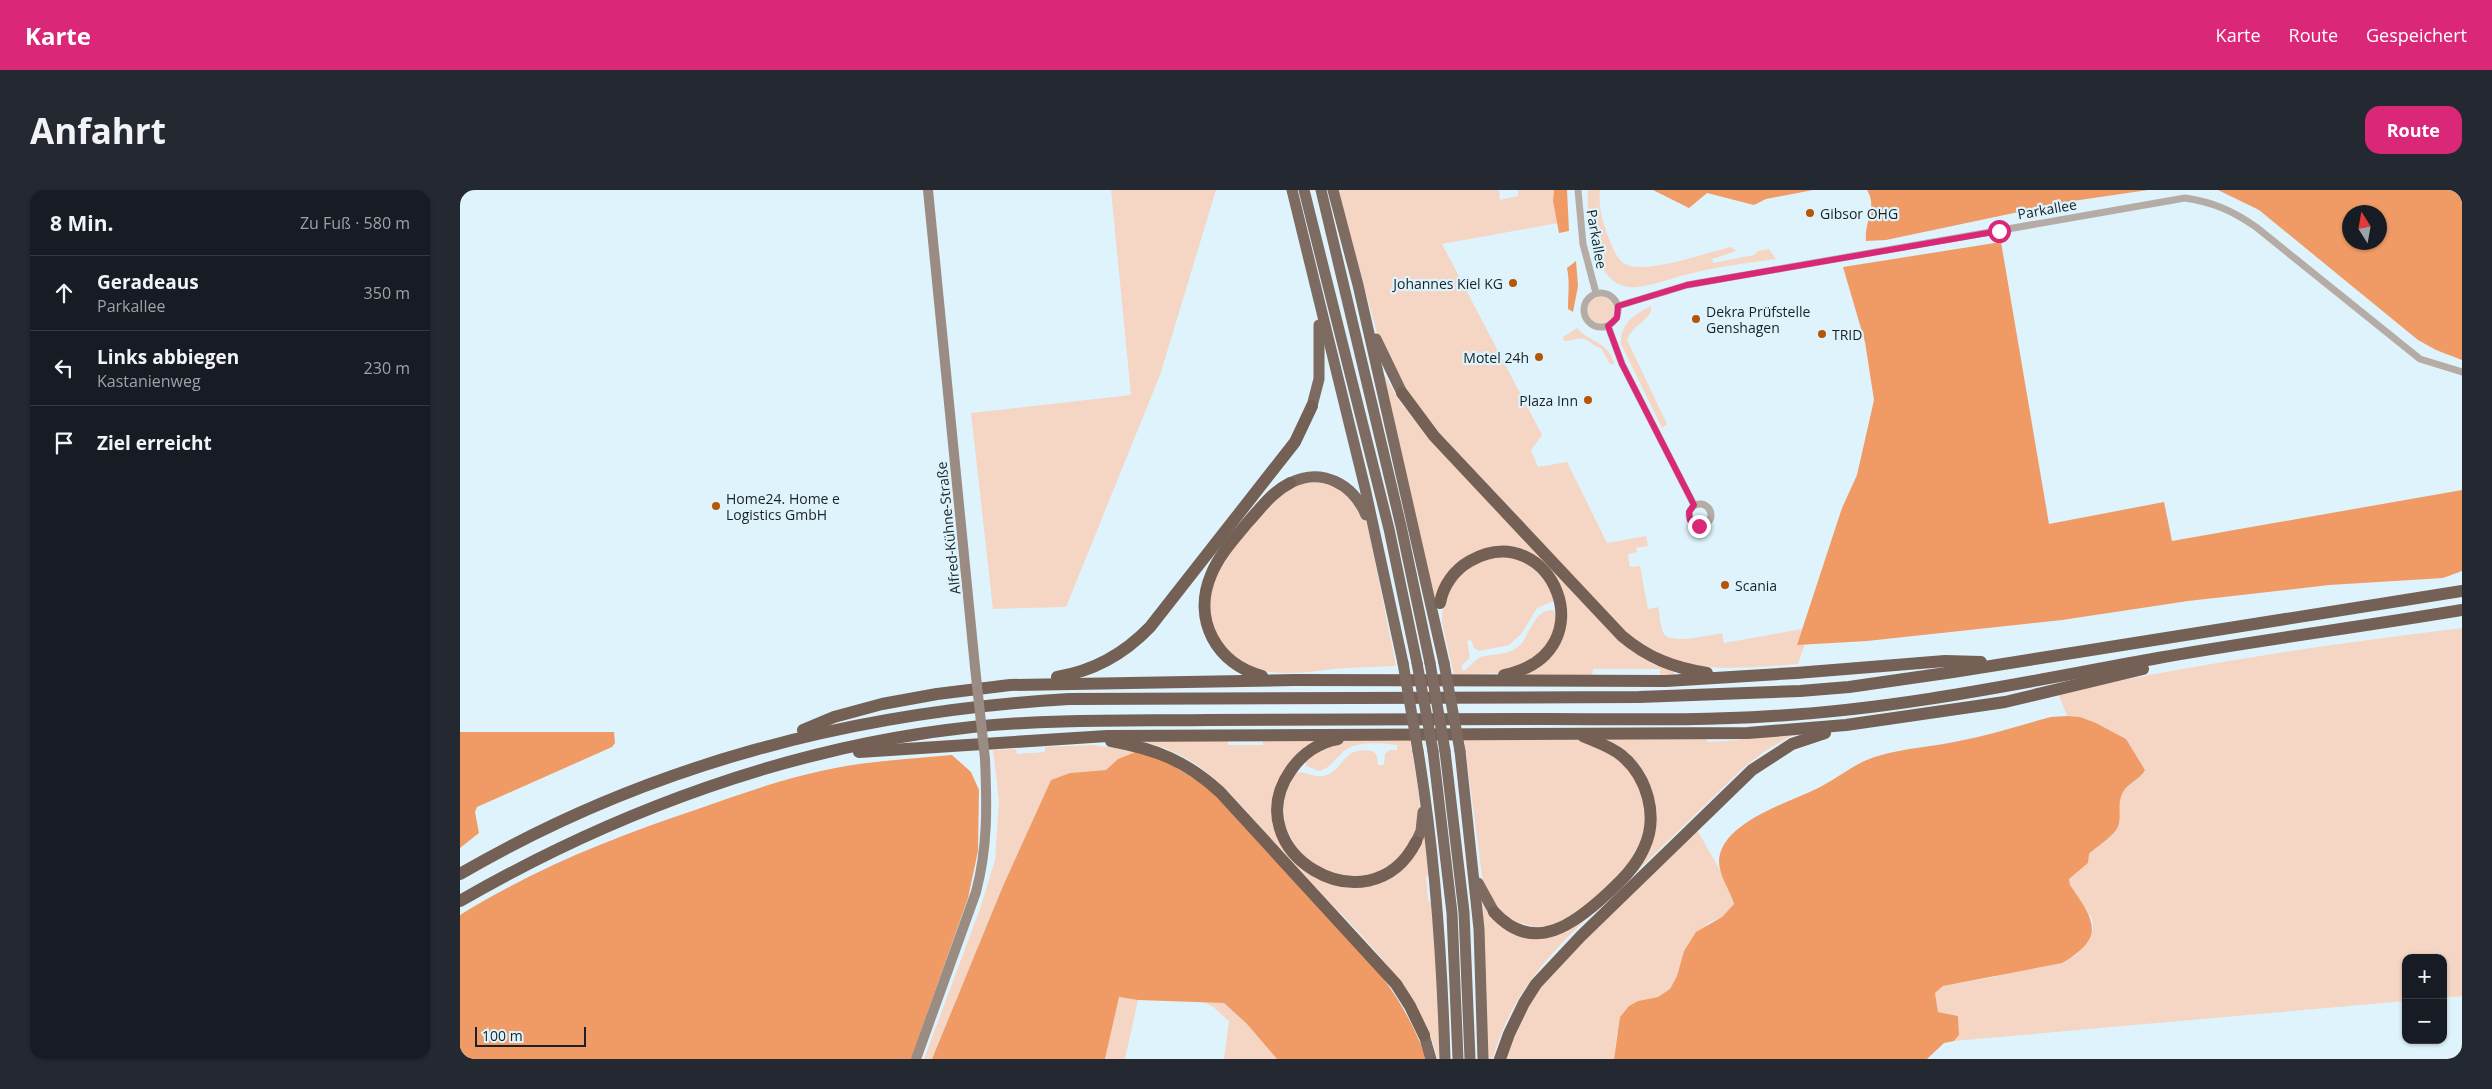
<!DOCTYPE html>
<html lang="de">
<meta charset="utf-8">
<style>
body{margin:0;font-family:"Open Sans",sans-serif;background:#242831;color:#f1f3f6}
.controls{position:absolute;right:15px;bottom:15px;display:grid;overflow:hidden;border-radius:10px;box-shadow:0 1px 4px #0004}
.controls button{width:45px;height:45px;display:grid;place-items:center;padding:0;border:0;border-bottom:1px solid #363941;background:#171b24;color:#f1f3f6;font:25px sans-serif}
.compass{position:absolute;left:1882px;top:15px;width:45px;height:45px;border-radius:50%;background:#171b24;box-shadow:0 1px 4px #0004;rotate:349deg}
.scale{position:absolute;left:15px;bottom:12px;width:111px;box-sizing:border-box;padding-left:5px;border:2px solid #192327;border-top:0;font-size:14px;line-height:18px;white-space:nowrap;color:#192327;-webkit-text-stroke:4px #def3fc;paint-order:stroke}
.stop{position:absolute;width:15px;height:15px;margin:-11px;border:4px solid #db2777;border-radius:50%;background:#fff}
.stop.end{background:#db2777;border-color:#fff;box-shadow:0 1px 5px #0008}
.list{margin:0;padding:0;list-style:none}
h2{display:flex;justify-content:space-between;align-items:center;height:65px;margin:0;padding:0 20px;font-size:21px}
h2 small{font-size:16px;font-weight:400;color:#9ea1a6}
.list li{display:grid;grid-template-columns:32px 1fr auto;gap:15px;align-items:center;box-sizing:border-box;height:75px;padding:0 20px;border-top:1px solid #363941}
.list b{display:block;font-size:19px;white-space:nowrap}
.list p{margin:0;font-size:16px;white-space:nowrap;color:#9ea1a6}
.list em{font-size:16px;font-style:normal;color:#9ea1a6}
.icon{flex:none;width:28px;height:28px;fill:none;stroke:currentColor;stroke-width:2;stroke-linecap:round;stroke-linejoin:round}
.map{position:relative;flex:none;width:2002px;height:869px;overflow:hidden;border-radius:15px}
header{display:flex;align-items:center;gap:30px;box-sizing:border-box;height:70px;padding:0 25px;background:#db2777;color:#fff}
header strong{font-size:24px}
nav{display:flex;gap:28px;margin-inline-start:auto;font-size:18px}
.intro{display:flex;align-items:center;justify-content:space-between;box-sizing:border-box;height:120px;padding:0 30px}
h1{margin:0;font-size:35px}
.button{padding:12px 22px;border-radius:15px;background:#db2777;color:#fff;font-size:18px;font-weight:700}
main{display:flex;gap:30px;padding:0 30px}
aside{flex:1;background:#171b24;border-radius:15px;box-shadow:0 1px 4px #0004}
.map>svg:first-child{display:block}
.green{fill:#f5d6c4}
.forest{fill:#f09a65;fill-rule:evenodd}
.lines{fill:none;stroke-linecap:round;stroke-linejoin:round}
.minor{stroke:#b6aca6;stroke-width:7}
.secondary{stroke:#9a8b83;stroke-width:10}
.trunk{stroke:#7d6a60;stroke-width:11}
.motorway{stroke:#746055;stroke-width:12}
.secondary-bridge{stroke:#9a8b83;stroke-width:10}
.trunk-bridge{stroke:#7d6a60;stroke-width:11}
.route{stroke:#db2777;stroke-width:6}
.poi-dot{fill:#b45605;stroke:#def3fc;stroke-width:2}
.labels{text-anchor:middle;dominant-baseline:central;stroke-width:4.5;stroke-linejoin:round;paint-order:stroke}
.street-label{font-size:14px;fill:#192327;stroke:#def3fc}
.poi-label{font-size:14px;fill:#192327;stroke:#def3fc;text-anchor:start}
</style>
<header>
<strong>Karte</strong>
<nav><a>Karte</a><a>Route</a><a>Gespeichert</a></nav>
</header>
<div class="intro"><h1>Anfahrt</h1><a class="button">Route</a></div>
<main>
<aside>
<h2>8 Min.<small>Zu Fuß · 580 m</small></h2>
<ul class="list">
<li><svg class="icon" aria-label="ahead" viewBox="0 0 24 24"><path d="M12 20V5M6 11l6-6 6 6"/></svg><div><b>Geradeaus</b><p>Parkallee</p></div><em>350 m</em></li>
<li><svg class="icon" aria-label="left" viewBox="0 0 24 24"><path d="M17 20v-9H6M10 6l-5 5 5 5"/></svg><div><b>Links abbiegen</b><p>Kastanienweg</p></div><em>230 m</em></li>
<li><svg class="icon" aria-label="arrive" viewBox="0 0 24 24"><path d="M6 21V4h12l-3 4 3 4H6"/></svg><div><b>Ziel erreicht</b></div></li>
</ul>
</aside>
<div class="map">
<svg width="2002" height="869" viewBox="0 0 2002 869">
<rect width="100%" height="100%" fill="#def3fc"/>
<g class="green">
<polygon points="651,0 756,0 700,185 606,417 533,419 511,223 671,205"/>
<path d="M877,0H1039L1040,10L1058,6V0H1094L1093,11L1098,33L982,54L1082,245L1071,260L1078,277L1107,272L1147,353L1186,346L1188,356L1176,358L1177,362L1168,364L1170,377L1180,376L1188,419L1198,417C1200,425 1200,437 1204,444C1213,455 1249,445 1262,443L1264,453L1342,439L1337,454H1345L1338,474C1291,477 1244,484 1200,465C1188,460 1178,451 1167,444L957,219L918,146Z"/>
<path d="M1128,0H1140C1138,17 1143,33 1149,49C1152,56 1156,67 1162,72C1180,88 1249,61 1272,57L1276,61L1252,69L1253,73L1294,65L1298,61L1309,59L1316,69C1288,73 1260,76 1233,83C1214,87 1196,95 1177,97C1133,102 1126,31 1128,0Z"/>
<circle cx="1141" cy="120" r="13"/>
<path d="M1191,116C1193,130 1172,134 1167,150L1207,234L1202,238L1161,154C1160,133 1174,125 1191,116Z"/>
<path d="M1117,138C1131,154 1149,151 1154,174H1150L1141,158C1133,156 1133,154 1127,150C1120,146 1112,151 1104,151L1103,147Z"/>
<polygon points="918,174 940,212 970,249 1175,463 1193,474 1214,482 1214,485 1200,485 1200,479 1133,479 1132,486 1063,485 1074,478 1098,452 1093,386 1032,359 979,402 974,409"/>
<path d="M861,291L881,299L898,314L908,336L936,476C916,477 895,477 875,479C847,482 820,487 792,478C757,467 742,423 753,390C758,376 804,317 816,308C823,303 834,296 842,292C847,290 855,291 861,291Z"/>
<path d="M1056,367L1085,386L1094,411L1077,418L1062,443L1049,455L1019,461L1014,458L1011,450L1007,451L1010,468L1001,476L1003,481C1010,478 1014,470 1021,467C1035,463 1051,466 1061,454C1071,442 1075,418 1094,420L1097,436L1080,466L1042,483L994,485L982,433L983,413L991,392L1020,369Z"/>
<path d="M2002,438V806L1983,808V768H1946V811L1494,851L1499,845L1498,826L1478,822L1475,803L1483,796L1529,788L1615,766L1627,754L1633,739L1632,729L1610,695L1609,689L1628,673L1629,664L1659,635C1658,623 1657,608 1665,599C1672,591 1681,590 1685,580L1666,549L1636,533L1620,527L1607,526L1598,503C1731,475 1867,454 2002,438Z"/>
<path d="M1281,544L1333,545L1305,561L1282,579C1246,614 1209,650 1173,685C1114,742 1055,786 1033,869H1027L1020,709L1027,719L1085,745L1175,678L1191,602L1145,549L1247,546V552L1280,550Z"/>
<path d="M803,547L863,548L816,603L832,668L837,674L858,689L878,695L917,692L963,645H967L971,685L966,686L968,710L973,714L981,869H978C957,787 876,723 822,662C795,632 770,598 737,575C721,564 703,557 685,552L768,549V555H803Z"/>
<path d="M950,549L959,605L960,620L955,644L938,670L910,686L870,685L840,665L825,636L823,608L836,582C848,582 855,589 867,585C886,577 882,556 913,561L917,566L918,575H924L925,564L930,560H937V555C923,553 899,551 887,559C877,565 872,578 859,581L846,576V568L884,550Z"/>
<polygon points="1004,549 1119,550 1143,557 1173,581 1186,622 1182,650 1169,673 1131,712 1094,736 1075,737 1053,731 1040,722 1023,693"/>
<polygon points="632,555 678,561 658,569 646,580 610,583 591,590 543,696 472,869 464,869 521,716 535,670 539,611 533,560 556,559 557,564 585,562 585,557"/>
<polygon points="1236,638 1261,682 1274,714 1262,727 1248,733 1224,761 1217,786 1210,799 1198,807 1178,811 1157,844 1154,869 1043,869 1079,796"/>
<polygon points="658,807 678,810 665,869 645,869"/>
<polygon points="740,811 764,813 787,834 817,869 764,869 769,831 752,816"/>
</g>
<g class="forest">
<polygon points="1094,0 1107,0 1109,41 1099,43 1093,11"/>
<polygon points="1193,0 1353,0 1306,9 1294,15 1247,3 1229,18"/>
<path d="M1407,0H1688L1606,12L1426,50L1406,51C1404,31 1418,18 1407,0Z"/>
<path d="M1758,0H2002V170L1976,160L1958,150L1799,20ZM1890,22H1920V52H1890Z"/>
<polygon points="1541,52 1589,334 1704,312 1712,351 2002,300 2002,381 1983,388 1869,395 1728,411 1602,430 1407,451 1337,455 1382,318 1397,285 1414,210 1405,152 1383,77"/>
<path d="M1116,71L1118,96L1113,122L1108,119C1108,104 1110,92 1107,78Z"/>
<path d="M1607,526L1620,527L1636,533L1666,549L1685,580C1680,590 1669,592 1663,602C1657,613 1661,622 1659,633C1658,644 1637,656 1629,664L1628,673L1609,689L1610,695C1634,730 1647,747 1602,773L1483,796L1475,803L1478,822L1498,826L1499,845L1494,851L1484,853L1467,869H1154L1160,827L1169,816L1178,811L1198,807L1210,799L1217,786L1224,761L1236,742L1262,727L1274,714C1270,699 1255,681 1260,664C1269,631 1327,613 1354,600C1376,590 1395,572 1418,566C1444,558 1472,557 1499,551C1530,545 1561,535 1591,527Z"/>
<polygon points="0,542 154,542 155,553 152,557 17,617 15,622 19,643 0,658"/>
<path d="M678,561L701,568L749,598L922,787C942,813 955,839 967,869H817L787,834L764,813L678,810L659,807L645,869H472L543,696L591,590L610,583L646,580L658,569Z"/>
<path d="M492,565L511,582L519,600L518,661L508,708L451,869H0V725C74,679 156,646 238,619C278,605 319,590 361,581C403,571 449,569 492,565Z"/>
</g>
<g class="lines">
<g class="minor">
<polyline points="1118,0 1123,54 1136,103"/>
<circle cx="1141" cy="120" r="17"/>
<path d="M1158,116L1227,95L1725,8C1753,12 1773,21 1796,37L1960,169L2002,182"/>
<polyline points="1148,136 1162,174 1234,315"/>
<circle cx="1240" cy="325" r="11"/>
</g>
<g class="secondary">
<polyline points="468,0 515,477"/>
<path d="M456,869L516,702C528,657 527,615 525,569"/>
</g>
<g class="trunk">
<polyline points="832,0 905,298 943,473"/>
<polyline points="844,0 929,339 957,473"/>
<polyline points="861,0 941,336 970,473"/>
<polyline points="873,0 898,95 984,473"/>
<polyline points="916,149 942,203"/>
<polyline points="852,216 859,189 859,135"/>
<path d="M830,293C862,277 893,294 906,325"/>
<path d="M958,561C975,663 982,765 985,869"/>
<polyline points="973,561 992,723 998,869"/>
<polyline points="985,561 1004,722 1010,869"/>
<polyline points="1000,561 1019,739 1023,869"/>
<polyline points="956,652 961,641 963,622"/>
<polyline points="1018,693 1034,722"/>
<polyline points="964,845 971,869"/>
</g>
<g class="motorway">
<path d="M942,203L974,246L1162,446C1188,468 1214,478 1247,483"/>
<path d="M980,413C983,396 994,380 1010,371C1091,325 1150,463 1044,485"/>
<path d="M802,486C757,474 732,430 751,385C759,365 774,349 788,332C801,318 812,302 830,293"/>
<path d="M597,487C634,481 665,463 690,437L835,252L852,216"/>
<polyline points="343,540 374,527 422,514 477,504 550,495 834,490 1206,491 1336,483 1485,471 1521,472"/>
<path d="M878,549C859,552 842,564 831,580C774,661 909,743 956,652"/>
<path d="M651,551C696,559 726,571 760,602L936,794L950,816L964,845"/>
<polyline points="399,562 647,546 1288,543 1386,535 1545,512 1683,479"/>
<path d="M0,684C189,574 392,522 609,509L1179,507L1340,501L1389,497L1493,482L2002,401"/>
<path d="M0,711C156,621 332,556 512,537C590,529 669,531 748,530C861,529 974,529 1086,529C1162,529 1237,531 1312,526C1442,519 1570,491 1698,468C1799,450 1901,437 2002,420"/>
<path d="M1034,722C1074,766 1116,733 1149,702C1163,689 1176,676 1184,658C1199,626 1187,586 1161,565C1150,556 1136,552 1123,546"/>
<polyline points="1040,869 1049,844 1064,813 1076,794 1121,746 1292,580 1332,554 1365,543"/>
</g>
<polyline class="secondary-bridge" points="515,477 525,569"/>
<g class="trunk-bridge">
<polyline points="943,473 958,561"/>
<polyline points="957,473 973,561"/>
<polyline points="970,473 985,561"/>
<polyline points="984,473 1000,561"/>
</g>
</g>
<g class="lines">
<polyline class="route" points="1239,336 1230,330 1229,322 1234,315 1162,174 1148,136 1157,128 1158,116 1227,95 1539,41"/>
</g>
<g class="poi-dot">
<circle cx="1350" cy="23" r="5"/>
<circle cx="1053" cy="93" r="5"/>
<circle cx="1236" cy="129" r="5"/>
<circle cx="1362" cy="144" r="5"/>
<circle cx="1079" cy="167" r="5"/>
<circle cx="1128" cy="210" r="5"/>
<circle cx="256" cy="316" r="5"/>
<circle cx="1265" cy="395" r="5"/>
</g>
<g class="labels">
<g class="street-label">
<text transform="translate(1587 19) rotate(-10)">Parkallee</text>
<text transform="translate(1137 49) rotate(80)">Parkallee</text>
<text transform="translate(488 338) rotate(-96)">Alfred-Kühne-Straße</text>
</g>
<g class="poi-label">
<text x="1360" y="23">Gibsor OHG</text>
<text x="1043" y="93" text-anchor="end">Johannes Kiel KG</text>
<text x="1246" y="121">Dekra Prüfstelle<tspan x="1246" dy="16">Genshagen</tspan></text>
<text x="1372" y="144">TRID</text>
<text x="1069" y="167" text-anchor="end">Motel 24h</text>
<text x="1118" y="210" text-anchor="end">Plaza Inn</text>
<text x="266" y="308">Home24. Home e<tspan x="266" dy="16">Logistics GmbH</tspan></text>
<text x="1275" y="395">Scania</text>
</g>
</g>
</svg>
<div class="controls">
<button>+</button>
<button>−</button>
</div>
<svg class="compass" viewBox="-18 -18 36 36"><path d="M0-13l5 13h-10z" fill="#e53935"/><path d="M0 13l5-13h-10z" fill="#9ea1a6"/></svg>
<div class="scale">100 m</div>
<div class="stop" style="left:1539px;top:41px"></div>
<div class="stop end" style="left:1239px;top:336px"></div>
</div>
</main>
